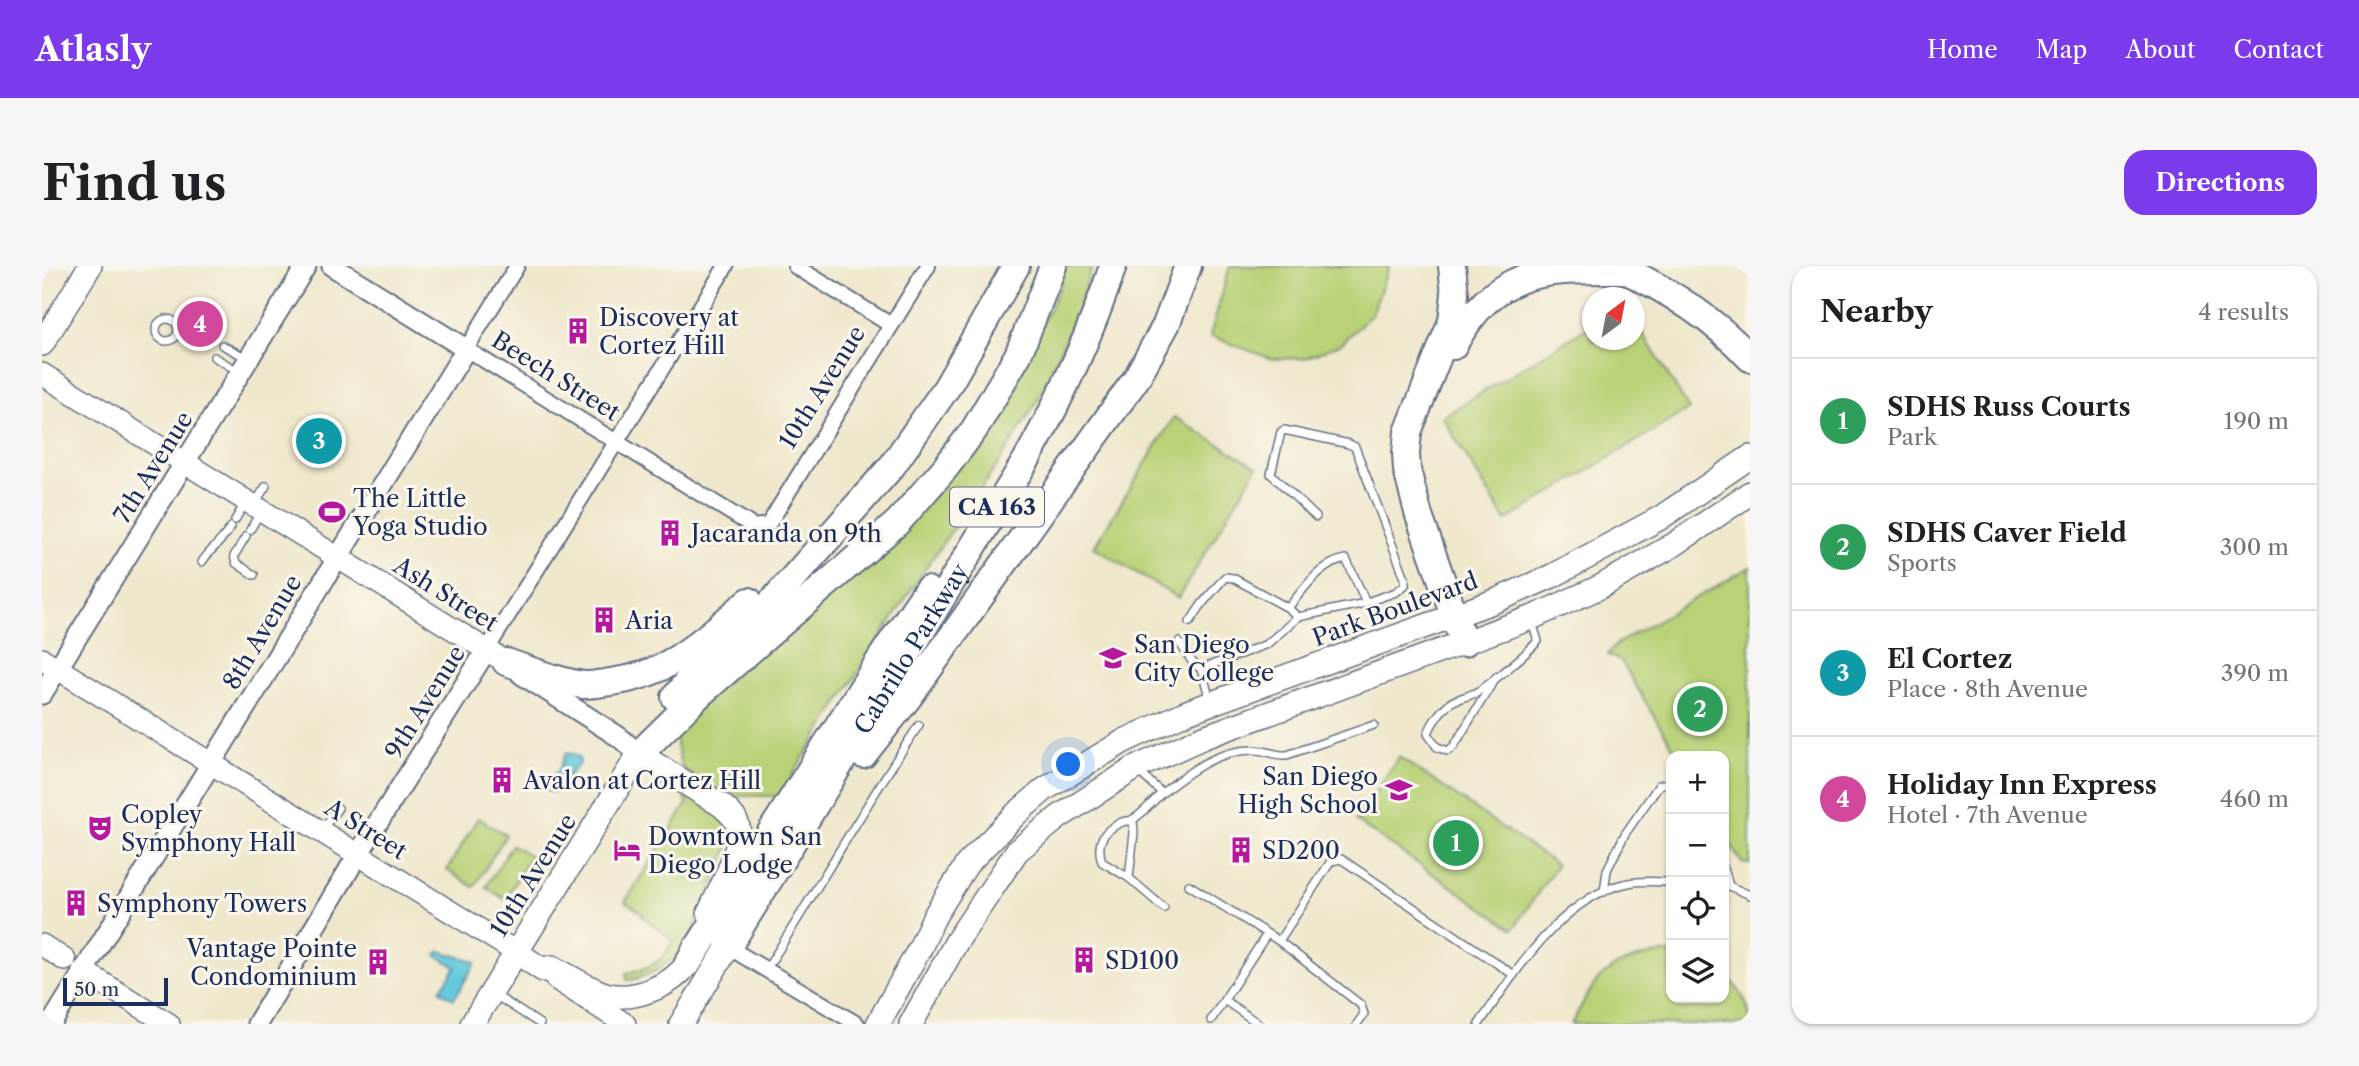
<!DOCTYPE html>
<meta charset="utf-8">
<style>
body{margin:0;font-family:"Libre Caslon Text",serif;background:#f6f6f6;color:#202124}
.controls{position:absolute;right:21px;bottom:21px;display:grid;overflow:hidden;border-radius:14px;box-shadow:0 2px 5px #0004}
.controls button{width:63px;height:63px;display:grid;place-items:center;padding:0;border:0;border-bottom:2px solid #e0e0e0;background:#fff;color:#202124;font:35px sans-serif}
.compass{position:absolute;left:1540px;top:21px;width:63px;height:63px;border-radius:50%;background:#fff;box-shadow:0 2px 5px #0004;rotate:32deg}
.scale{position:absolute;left:21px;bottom:18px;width:105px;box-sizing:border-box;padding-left:7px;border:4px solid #1b2f5e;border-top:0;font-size:19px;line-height:24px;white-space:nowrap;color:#1b2f5e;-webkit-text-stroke:5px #fbf7ec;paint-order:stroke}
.you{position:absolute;left:1027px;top:499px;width:24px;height:24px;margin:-18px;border:5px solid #fff;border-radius:50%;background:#1a73e8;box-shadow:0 0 0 10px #1a73e833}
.badge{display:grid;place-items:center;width:46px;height:46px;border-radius:50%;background:#7c3aed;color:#fff;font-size:23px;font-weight:700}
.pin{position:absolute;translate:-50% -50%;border:4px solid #fff;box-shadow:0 2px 7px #0006}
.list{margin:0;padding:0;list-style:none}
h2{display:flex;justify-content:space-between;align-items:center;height:91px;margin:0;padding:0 28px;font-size:30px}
h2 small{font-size:23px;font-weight:400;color:#757577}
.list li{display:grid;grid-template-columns:46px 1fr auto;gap:21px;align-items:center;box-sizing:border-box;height:126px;padding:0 28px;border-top:2px solid #e0e0e0}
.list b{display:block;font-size:26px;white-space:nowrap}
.list p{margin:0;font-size:23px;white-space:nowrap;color:#757577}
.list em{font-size:23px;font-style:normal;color:#757577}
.icon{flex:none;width:38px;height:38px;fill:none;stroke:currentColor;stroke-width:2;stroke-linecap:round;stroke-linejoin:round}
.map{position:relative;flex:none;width:1708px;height:758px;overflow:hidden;border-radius:21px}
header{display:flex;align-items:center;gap:42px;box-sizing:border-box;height:98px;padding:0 35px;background:#7c3aed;color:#fff}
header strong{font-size:33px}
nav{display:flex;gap:38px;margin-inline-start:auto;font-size:24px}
.intro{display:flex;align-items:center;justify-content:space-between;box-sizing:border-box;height:168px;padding:0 42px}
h1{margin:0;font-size:49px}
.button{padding:18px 32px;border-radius:21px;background:#7c3aed;color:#fff;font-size:24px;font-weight:700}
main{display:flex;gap:42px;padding:0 42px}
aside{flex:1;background:#fff;border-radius:21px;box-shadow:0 2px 5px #0004}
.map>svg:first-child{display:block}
.green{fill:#b9d277;stroke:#6a806a;stroke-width:2}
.water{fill:#5fc8da;stroke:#3d7c9c;stroke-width:2}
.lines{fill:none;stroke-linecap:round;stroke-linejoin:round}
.service-casing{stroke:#657084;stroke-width:10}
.minor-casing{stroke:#657084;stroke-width:18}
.tertiary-casing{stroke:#657084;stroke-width:23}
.secondary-casing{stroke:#657084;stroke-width:24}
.primary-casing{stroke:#657084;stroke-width:26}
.motorway-casing{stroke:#657084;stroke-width:30}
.service{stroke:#fff;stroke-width:7}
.minor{stroke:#fff;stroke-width:14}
.tertiary{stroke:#fff;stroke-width:19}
.secondary{stroke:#fff;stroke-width:21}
.primary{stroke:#fff;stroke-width:23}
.motorway{stroke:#fff;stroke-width:26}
.labels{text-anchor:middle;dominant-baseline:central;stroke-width:6;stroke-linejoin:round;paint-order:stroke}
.shield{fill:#fbf7ec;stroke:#5e6b89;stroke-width:2}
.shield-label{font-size:23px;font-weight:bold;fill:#1b2f5e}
.poi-label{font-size:24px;fill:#1b2f5e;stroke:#fbf7ec;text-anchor:start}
.street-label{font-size:24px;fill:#1b2f5e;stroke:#fbf7ec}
</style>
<header>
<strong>Atlasly</strong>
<nav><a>Home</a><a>Map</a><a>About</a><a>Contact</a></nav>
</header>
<div class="intro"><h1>Find us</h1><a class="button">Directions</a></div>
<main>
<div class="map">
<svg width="1708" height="758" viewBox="0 0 1708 758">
<rect width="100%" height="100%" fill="#fbf7ec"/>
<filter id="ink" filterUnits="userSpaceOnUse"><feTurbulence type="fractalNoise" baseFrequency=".0143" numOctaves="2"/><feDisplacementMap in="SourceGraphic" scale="14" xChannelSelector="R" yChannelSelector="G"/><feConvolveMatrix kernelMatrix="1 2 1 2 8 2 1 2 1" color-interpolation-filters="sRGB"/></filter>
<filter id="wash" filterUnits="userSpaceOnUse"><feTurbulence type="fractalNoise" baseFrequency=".00686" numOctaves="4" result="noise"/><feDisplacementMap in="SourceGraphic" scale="28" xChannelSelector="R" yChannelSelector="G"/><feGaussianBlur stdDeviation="1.57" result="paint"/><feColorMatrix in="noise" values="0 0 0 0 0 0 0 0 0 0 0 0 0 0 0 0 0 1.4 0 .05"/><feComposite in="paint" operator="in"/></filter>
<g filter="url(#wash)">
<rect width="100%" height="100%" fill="#efe8cc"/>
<g class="green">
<polygon points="1023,0 1051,0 1027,65 994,137 956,198 876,313 737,530 685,530 640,502 631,464 733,373 980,102 1017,22"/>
<polygon points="1188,0 1347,0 1330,48 1299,78 1263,92 1230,93 1168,70"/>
<polygon points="1593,55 1647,143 1464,255 1400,151 1550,59 1550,74 1592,74"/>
<polygon points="1132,151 1215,201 1136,332 1052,281"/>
<polygon points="1708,301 1708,598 1700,597 1682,567 1682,490 1636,490 1579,395 1565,389 1576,377"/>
<polygon points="1357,491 1515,599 1471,663 1314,555"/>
<path d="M647,526L686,557V583L649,669L641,683L631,693L614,705L593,713L585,714L584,707C606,703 623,696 631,674L600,650L602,648L583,636L646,536L643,533Z"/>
<polygon points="436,552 464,569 432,621 405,604"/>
<polygon points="470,579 489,590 463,633 444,621"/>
<path d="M1629,687V732H1682V708C1697,721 1708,738 1708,758H1529C1538,744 1545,726 1556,714C1573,695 1605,688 1629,687Z"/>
</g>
<g class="water">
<path d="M524,487C530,488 538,488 538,497L524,512L517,525L507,526L502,521L503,515L517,504Z"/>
<polygon points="398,685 434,696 412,733 398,725 414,701 394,689"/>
</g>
</g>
<g filter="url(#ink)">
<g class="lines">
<g class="service-casing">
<g id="service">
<circle cx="125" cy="64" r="11"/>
<polyline points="180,79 205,92"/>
<polyline points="172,91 196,105"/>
<polyline points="213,237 224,220"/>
<polyline points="193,254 203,237"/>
<polyline points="208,264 219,245"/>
<polyline points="204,270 192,290 194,297 212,309"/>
<path d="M160,296C168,283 181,275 189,261"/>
<path d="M1246,342C1263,322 1277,298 1304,293L1324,336"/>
<polyline points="1148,356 1160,338 1183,311 1191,312 1246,342 1256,351"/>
<polyline points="1137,376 1151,397 1159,403 1168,433"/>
<polyline points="1159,403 1225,378 1256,351 1319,338 1354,326 1363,319 1363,312 1313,181 1307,178 1242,164 1239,166 1229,208 1274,251"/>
<path d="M1454,411L1412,480L1406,485L1395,481L1386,468C1389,458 1399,444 1408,437C1415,432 1425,431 1433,427C1447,420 1485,387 1496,375L1490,356"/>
<path d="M1096,505L1120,527C1111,535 1101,548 1090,554C1087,555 1083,555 1080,556C1060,565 1054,577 1060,596L1087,612L1122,642"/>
<path d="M1120,527C1147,506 1176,483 1213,484C1224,484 1234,490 1245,489L1332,459"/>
<polyline points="280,564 296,542"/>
<polyline points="1682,602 1687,620"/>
<polyline points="1087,612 1092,567 1091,553"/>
<polyline points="1682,618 1708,629"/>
<polyline points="1147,619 1237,675"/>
<polyline points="1562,626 1565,604 1583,568 1617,519 1625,517 1629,519"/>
<path d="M724,704C776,622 823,539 877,459"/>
<polyline points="453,729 498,758"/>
<polyline points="1182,734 1217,758"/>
<polyline points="1169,754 1225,668"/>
<polyline points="1315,758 1322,748 1319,739 1237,675 1289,595 1299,593 1472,709"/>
<path d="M1437,758C1473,707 1520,630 1586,617C1600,614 1616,616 1629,616"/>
</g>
</g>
<g class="minor-casing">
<g id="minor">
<polyline points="475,0 424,83 712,261 726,259 886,0"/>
<polyline points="753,0 849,59"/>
<polyline points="444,385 684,0"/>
<polyline points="686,681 815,758"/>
</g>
</g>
<g class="tertiary-casing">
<g id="tertiary">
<polyline points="479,408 577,471 597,488"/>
<polyline points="0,428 264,0"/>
<polyline points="9,758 424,83 290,0"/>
<polyline points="215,758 315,590 444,385"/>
</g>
</g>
<g class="secondary-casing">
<g id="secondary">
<polyline points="0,108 464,396"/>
<polyline points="0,393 474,686"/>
<polyline points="0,679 23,694"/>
<polyline points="41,705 127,758"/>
<polyline points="514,713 583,758"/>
</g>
</g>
<g class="primary-casing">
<g id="primary">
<polyline points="0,78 48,0"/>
<path d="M474,686L501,704L510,701C527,710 545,722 563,728C591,736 630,720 646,697C649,693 650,687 652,682"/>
<path d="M430,758L597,488L679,539C686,545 694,551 696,561C701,583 676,627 667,647"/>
<polyline points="639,758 686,681"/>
<polyline points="836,758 879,680 892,651 925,598 975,547 1003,523 1082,475 1145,446 1453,335 1510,310 1618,252 1708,191"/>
<polyline points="869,758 915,675 975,585 1017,551 1093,502 1162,471 1489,352 1558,321 1633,278 1708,227"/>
</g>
</g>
<g class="motorway-casing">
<g id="motorway">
<polyline points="1410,0 1413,28 1410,55 1366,166 1364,188 1365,204 1377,250 1422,377"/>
<path d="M1574,0C1623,22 1671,52 1708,92"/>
<path d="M1411,80C1455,0 1502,4 1584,4"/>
<path d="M464,396C489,404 516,416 542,419C551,419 561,417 569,416C629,409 663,372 707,335"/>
<polyline points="633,431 645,416 729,337 850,200 905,121 974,0"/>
<polyline points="597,488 658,428 856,256 904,201 932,164 976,89 1011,0"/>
<polyline points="821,489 866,432 1094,113 1124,59 1146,0"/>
<path id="s1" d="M686,681L986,191C1020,130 1049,67 1071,0"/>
<polyline points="646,697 841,389 885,324"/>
</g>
</g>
<use href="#service" class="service"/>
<use href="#minor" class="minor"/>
<use href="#tertiary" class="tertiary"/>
<use href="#secondary" class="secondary"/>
<use href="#primary" class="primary"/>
<use href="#motorway" class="motorway"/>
</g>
</g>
<defs>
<g id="building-bare" transform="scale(2.1)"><path d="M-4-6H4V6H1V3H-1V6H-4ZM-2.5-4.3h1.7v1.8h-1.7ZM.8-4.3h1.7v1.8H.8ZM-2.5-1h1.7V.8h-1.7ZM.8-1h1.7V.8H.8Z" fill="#b5179e" stroke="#fbf7ec" stroke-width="2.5" paint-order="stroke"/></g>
<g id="stadium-bare" transform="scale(2.1)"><path d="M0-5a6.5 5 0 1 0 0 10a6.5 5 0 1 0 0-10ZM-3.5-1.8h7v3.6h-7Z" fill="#b5179e" stroke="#fbf7ec" stroke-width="2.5" paint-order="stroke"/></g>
<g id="university-bare" transform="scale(2.1)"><path d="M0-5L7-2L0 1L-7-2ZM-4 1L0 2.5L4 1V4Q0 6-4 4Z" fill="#b5179e" stroke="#fbf7ec" stroke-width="2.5" paint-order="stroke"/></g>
<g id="school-bare" transform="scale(2.1)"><path d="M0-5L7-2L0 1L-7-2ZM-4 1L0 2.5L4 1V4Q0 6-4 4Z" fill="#b5179e" stroke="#fbf7ec" stroke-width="2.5" paint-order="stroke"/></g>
<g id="theatre-bare" transform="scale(2.1)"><path d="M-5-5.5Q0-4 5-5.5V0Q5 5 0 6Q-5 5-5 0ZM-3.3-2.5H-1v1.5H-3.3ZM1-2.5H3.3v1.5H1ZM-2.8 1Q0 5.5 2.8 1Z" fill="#b5179e" stroke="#fbf7ec" stroke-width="2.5" paint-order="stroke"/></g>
<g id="hotel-bare" transform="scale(2.1)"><path d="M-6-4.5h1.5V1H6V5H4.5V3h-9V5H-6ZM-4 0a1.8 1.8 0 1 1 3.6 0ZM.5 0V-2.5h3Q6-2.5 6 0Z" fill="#b5179e" stroke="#fbf7ec" stroke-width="2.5" paint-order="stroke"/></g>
</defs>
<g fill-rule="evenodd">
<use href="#building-bare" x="536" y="65"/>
<use href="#stadium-bare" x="290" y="246"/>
<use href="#building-bare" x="628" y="267"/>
<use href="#building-bare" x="562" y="354"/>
<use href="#university-bare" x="1071" y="392"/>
<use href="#building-bare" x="460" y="514"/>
<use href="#school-bare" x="1357" y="524"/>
<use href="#theatre-bare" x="58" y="562"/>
<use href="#hotel-bare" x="585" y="584"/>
<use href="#building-bare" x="1199" y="584"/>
<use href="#building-bare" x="34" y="637"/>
<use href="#building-bare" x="1042" y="694"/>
<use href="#building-bare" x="336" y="696"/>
</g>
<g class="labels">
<rect class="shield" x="908" y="221.5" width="94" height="39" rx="5"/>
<g class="shield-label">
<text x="955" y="241">CA 163</text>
</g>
<g class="poi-label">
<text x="557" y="51">Discovery at<tspan x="557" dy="28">Cortez Hill</tspan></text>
<text x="311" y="232">The Little<tspan x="311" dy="28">Yoga Studio</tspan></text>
<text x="649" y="267">Jacaranda on 9th</text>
<text x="583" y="354">Aria</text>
<text x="1092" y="378">San Diego<tspan x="1092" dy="28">City College</tspan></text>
<text x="1336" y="510" text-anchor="end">San Diego<tspan x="1336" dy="28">High School</tspan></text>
<text x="481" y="514">Avalon at Cortez Hill</text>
<text x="79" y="548">Copley<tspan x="79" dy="28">Symphony Hall</tspan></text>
<text x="606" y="570">Downtown San<tspan x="606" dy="28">Diego Lodge</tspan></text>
<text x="1220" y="584">SD200</text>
<text x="55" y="637">Symphony Towers</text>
<text x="315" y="682" text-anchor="end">Vantage Pointe<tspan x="315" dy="28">Condominium</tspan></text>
<text x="1063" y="694">SD100</text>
</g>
<g class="street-label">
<text transform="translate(514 110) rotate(32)">Beech Street</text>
<text transform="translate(780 121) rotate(-58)">10th Avenue</text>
<text transform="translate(111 201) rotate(-58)">7th Avenue</text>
<text transform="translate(404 328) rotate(32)">Ash Street</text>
<text transform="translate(1353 343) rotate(-20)">Park Boulevard</text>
<text transform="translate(220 366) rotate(-59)">8th Avenue</text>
<text stroke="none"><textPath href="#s1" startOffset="350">Cabrillo Parkway</textPath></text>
<text transform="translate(383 436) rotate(-58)">9th Avenue</text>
<text transform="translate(324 563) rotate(32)">A Street</text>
<text transform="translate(491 609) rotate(-58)">10th Avenue</text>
</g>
</g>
</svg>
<div class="controls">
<button>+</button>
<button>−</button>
<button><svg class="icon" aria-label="locate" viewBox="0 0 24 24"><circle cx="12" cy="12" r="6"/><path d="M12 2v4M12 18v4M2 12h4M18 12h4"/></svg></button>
<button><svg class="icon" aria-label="layers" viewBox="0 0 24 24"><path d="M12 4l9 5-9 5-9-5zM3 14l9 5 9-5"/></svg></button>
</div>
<svg class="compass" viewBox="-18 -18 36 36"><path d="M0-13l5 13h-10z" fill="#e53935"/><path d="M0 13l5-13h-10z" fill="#757577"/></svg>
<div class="scale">50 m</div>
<div class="you"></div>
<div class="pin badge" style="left:1414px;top:577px;background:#2e9e5b">1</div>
<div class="pin badge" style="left:1658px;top:443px;background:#2e9e5b">2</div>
<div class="pin badge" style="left:277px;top:175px;background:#0f9aa8">3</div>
<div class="pin badge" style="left:158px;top:58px;background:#d1479c">4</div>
</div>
<aside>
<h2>Nearby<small>4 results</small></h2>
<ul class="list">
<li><span class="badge" style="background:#2e9e5b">1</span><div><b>SDHS Russ Courts</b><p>Park</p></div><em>190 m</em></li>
<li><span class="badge" style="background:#2e9e5b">2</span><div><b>SDHS Caver Field</b><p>Sports</p></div><em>300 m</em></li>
<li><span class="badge" style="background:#0f9aa8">3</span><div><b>El Cortez</b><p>Place · 8th Avenue</p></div><em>390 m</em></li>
<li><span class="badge" style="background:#d1479c">4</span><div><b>Holiday Inn Express</b><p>Hotel · 7th Avenue</p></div><em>460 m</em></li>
</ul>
</aside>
</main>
